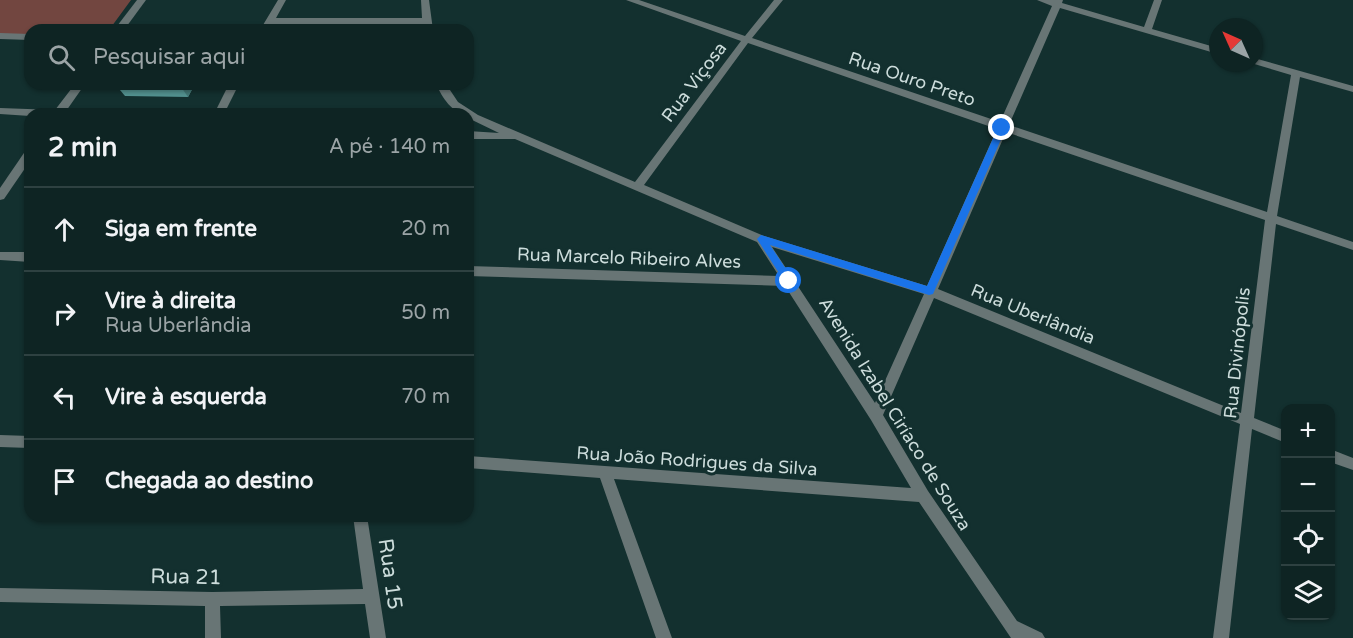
<!DOCTYPE html>
<html lang="pt">
<meta charset="utf-8">
<style>
body{margin:0;font-family:"Varela Round",sans-serif;background:#1c3030;color:#f1f3f6}
.controls{position:absolute;right:18px;bottom:18px;display:grid;overflow:hidden;border-radius:12px;box-shadow:0 2px 4px #0004}
.controls button{width:54px;height:54px;display:grid;place-items:center;padding:0;border:0;border-bottom:2px solid #2e4141;background:#0e2423;color:#f1f3f6;font:30px sans-serif}
.compass{position:absolute;left:1209px;top:18px;width:54px;height:54px;border-radius:50%;background:#0e2423;box-shadow:0 2px 4px #0004;rotate:315deg}
.stop{position:absolute;width:18px;height:18px;margin:-14px;border:4px solid #1a73e8;border-radius:50%;background:#fff}
.stop.end{background:#1a73e8;border-color:#fff;box-shadow:0 2px 6px #0008}
.list{margin:0;padding:0;list-style:none}
h2{display:flex;justify-content:space-between;align-items:center;height:78px;margin:0;padding:0 24px;font-size:26px}
h2 small{font-size:20px;font-weight:400;color:#9ba4a6}
.list li{display:grid;grid-template-columns:39px 1fr auto;gap:18px;align-items:center;box-sizing:border-box;height:84px;padding:0 24px;border-top:2px solid #2e4141}
.list b{display:block;font-size:22px;white-space:nowrap}
.list p{margin:0;font-size:20px;white-space:nowrap;color:#9ba4a6}
.list em{font-size:20px;font-style:normal;color:#9ba4a6}
.icon{flex:none;width:33px;height:33px;fill:none;stroke:currentColor;stroke-width:2;stroke-linecap:round;stroke-linejoin:round}
.map{position:relative;flex:none;width:1353px;height:638px;overflow:hidden}
.search{position:absolute;background:#0e2423;box-shadow:0 2px 4px #0004;left:24px;top:24px;width:450px;height:66px;display:flex;align-items:center;gap:15px;box-sizing:border-box;padding:0 21px;border-radius:18px;color:#9ba4a6;font-size:22px}
.panel{position:absolute;background:#0e2423;box-shadow:0 2px 4px #0004;left:24px;top:108px;width:450px;height:414px;border-radius:18px}
.map>svg:first-child{display:block}
.green{fill:#724640}
.lines{fill:none;stroke-linecap:round;stroke-linejoin:round}
.pedestrian{fill:#687575;fill-rule:evenodd}
.minor{fill:#687575;fill-rule:evenodd}
.wall{fill:#52918f}
.shaded-wall{fill:#427674}
.route{fill:#1a73e8}
.labels{text-anchor:middle;dominant-baseline:central;stroke-width:6;stroke-linejoin:round;paint-order:stroke}
.street-label{font-size:18px;fill:#ccdcdb;stroke:#13302f}
.near-street-label{font-size:21px;fill:#ccdcdb;stroke:#13302f}
</style>
<div class="map">
<svg width="1353" height="638" viewBox="0 0 1353 638">
<rect width="100%" height="100%" fill="#13302f"/>
<polygon class="green" points="0,0 131,0 109,30 30,30 30,35 0,34"/>
<g class="lines">
<polygon class="pedestrian" points="0,33 30,34 30,40 0,39"/>
<g class="minor">
<polygon points="137,0 146,0 124,30 114,30"/>
<polygon points="278,0 286,0 276,18 422,18 421,0 429,0 433,30 423,30 423,24 273,24 270,30 260,30"/>
<path d="M626,0H639L745,36L774,0H783L752,38L1000,122L1052,6L1037,0H1063L1062,3L1144,27L1154,0H1162L1152,29L1218,48V54L1060,8L1009,125L1267,212L1291,75L1251,63H1254V58L1353,86V92L1300,77L1277,216L1353,242V250L1276,224L1254,418L1286,431V443L1252,429L1229,638H1213L1240,424L934,298L883,415L928,491L1017,621L1042,633L1045,638H1011L919,502L614,479L672,638H656L600,478L468,468V456L911,488L871,420L785,286L468,276V266L779,276L757,242L515,139H468V131L499,133L468,118V114C452,114 442,97 436,84H446L458,102L478,115L635,182L741,41ZM748,43L997,129L927,286L764,236L644,185ZM1006,132L1265,220L1241,413L938,289ZM772,247L924,294L875,403Z"/>
<polygon points="75,84 85,84 64,114 30,114 30,116 0,114 0,108 55,110"/>
<polygon points="229,84 239,84 224,114 214,114"/>
<polygon points="30,149 30,161 4,199 0,200 0,188 26,150"/>
<polygon points="0,252 30,252 30,262 0,260"/>
<polygon points="0,435 30,436 30,448 0,447"/>
<polygon points="1330,449 1353,458 1353,470 1330,462"/>
<polygon points="353,516 367,516 386,638 370,638 365,604 220,606 221,638 205,638 205,606 0,602 0,588 212,592 363,589"/>
</g>
</g>
<polygon class="wall" points="115,84 195,84 188,97 125,96"/>
<polygon class="shaded-wall" points="179,84 195,84 188,97"/>
<polygon class="route" points="999,125 1006,128 933,294 929,295 770,245 794,281 789,285 786,284 757,239 761,235 927,286"/>
<g class="labels">
<g class="street-label">
<text transform="translate(912 79) rotate(19)">Rua Ouro Preto</text>
<text transform="translate(694 82) rotate(-53)">Rua Viçosa</text>
<text transform="translate(629 258) rotate(2)">Rua Marcelo Ribeiro Alves</text>
<text transform="translate(1033 314) rotate(22)">Rua Uberlândia</text>
<text transform="translate(1237 353) rotate(-84)">Rua Divinópolis</text>
<text transform="translate(895 414) rotate(58)">Avenida Izabel Ciríaco de Souza</text>
<text transform="translate(697 461) rotate(4)">Rua João Rodrigues da Silva</text>
</g>
<g class="near-street-label">
<text transform="translate(390 574) rotate(82)">Rua 15</text>
<text transform="translate(186 577) rotate(1)">Rua 21</text>
</g>
</g>
</svg>
<div class="controls">
<button>+</button>
<button>−</button>
<button><svg class="icon" aria-label="locate" viewBox="0 0 24 24"><circle cx="12" cy="12" r="6"/><path d="M12 2v4M12 18v4M2 12h4M18 12h4"/></svg></button>
<button><svg class="icon" aria-label="layers" viewBox="0 0 24 24"><path d="M12 4l9 5-9 5-9-5zM3 14l9 5 9-5"/></svg></button>
</div>
<svg class="compass" viewBox="-18 -18 36 36"><path d="M0-13l5 13h-10z" fill="#e53935"/><path d="M0 13l5-13h-10z" fill="#9ba4a6"/></svg>
<div class="stop" style="left:789px;top:281px"></div>
<div class="stop end" style="left:1002px;top:128px"></div>
<div class="search"><svg class="icon" aria-label="search" viewBox="0 0 24 24"><circle cx="10" cy="10" r="6"/><path d="M15 15l6 6"/></svg>Pesquisar aqui</div>
<section class="panel">
<h2>2 min<small>A pé · 140 m</small></h2>
<ul class="list">
<li><svg class="icon" aria-label="ahead" viewBox="0 0 24 24"><path d="M12 20V5M6 11l6-6 6 6"/></svg><div><b>Siga em frente</b></div><em>20 m</em></li>
<li><svg class="icon" aria-label="right" viewBox="0 0 24 24"><path d="M7 20v-9h11M14 6l5 5-5 5"/></svg><div><b>Vire à direita</b><p>Rua Uberlândia</p></div><em>50 m</em></li>
<li><svg class="icon" aria-label="left" viewBox="0 0 24 24"><path d="M17 20v-9H6M10 6l-5 5 5 5"/></svg><div><b>Vire à esquerda</b></div><em>70 m</em></li>
<li><svg class="icon" aria-label="arrive" viewBox="0 0 24 24"><path d="M6 21V4h12l-3 4 3 4H6"/></svg><div><b>Chegada ao destino</b></div></li>
</ul>
</section>
</div>
